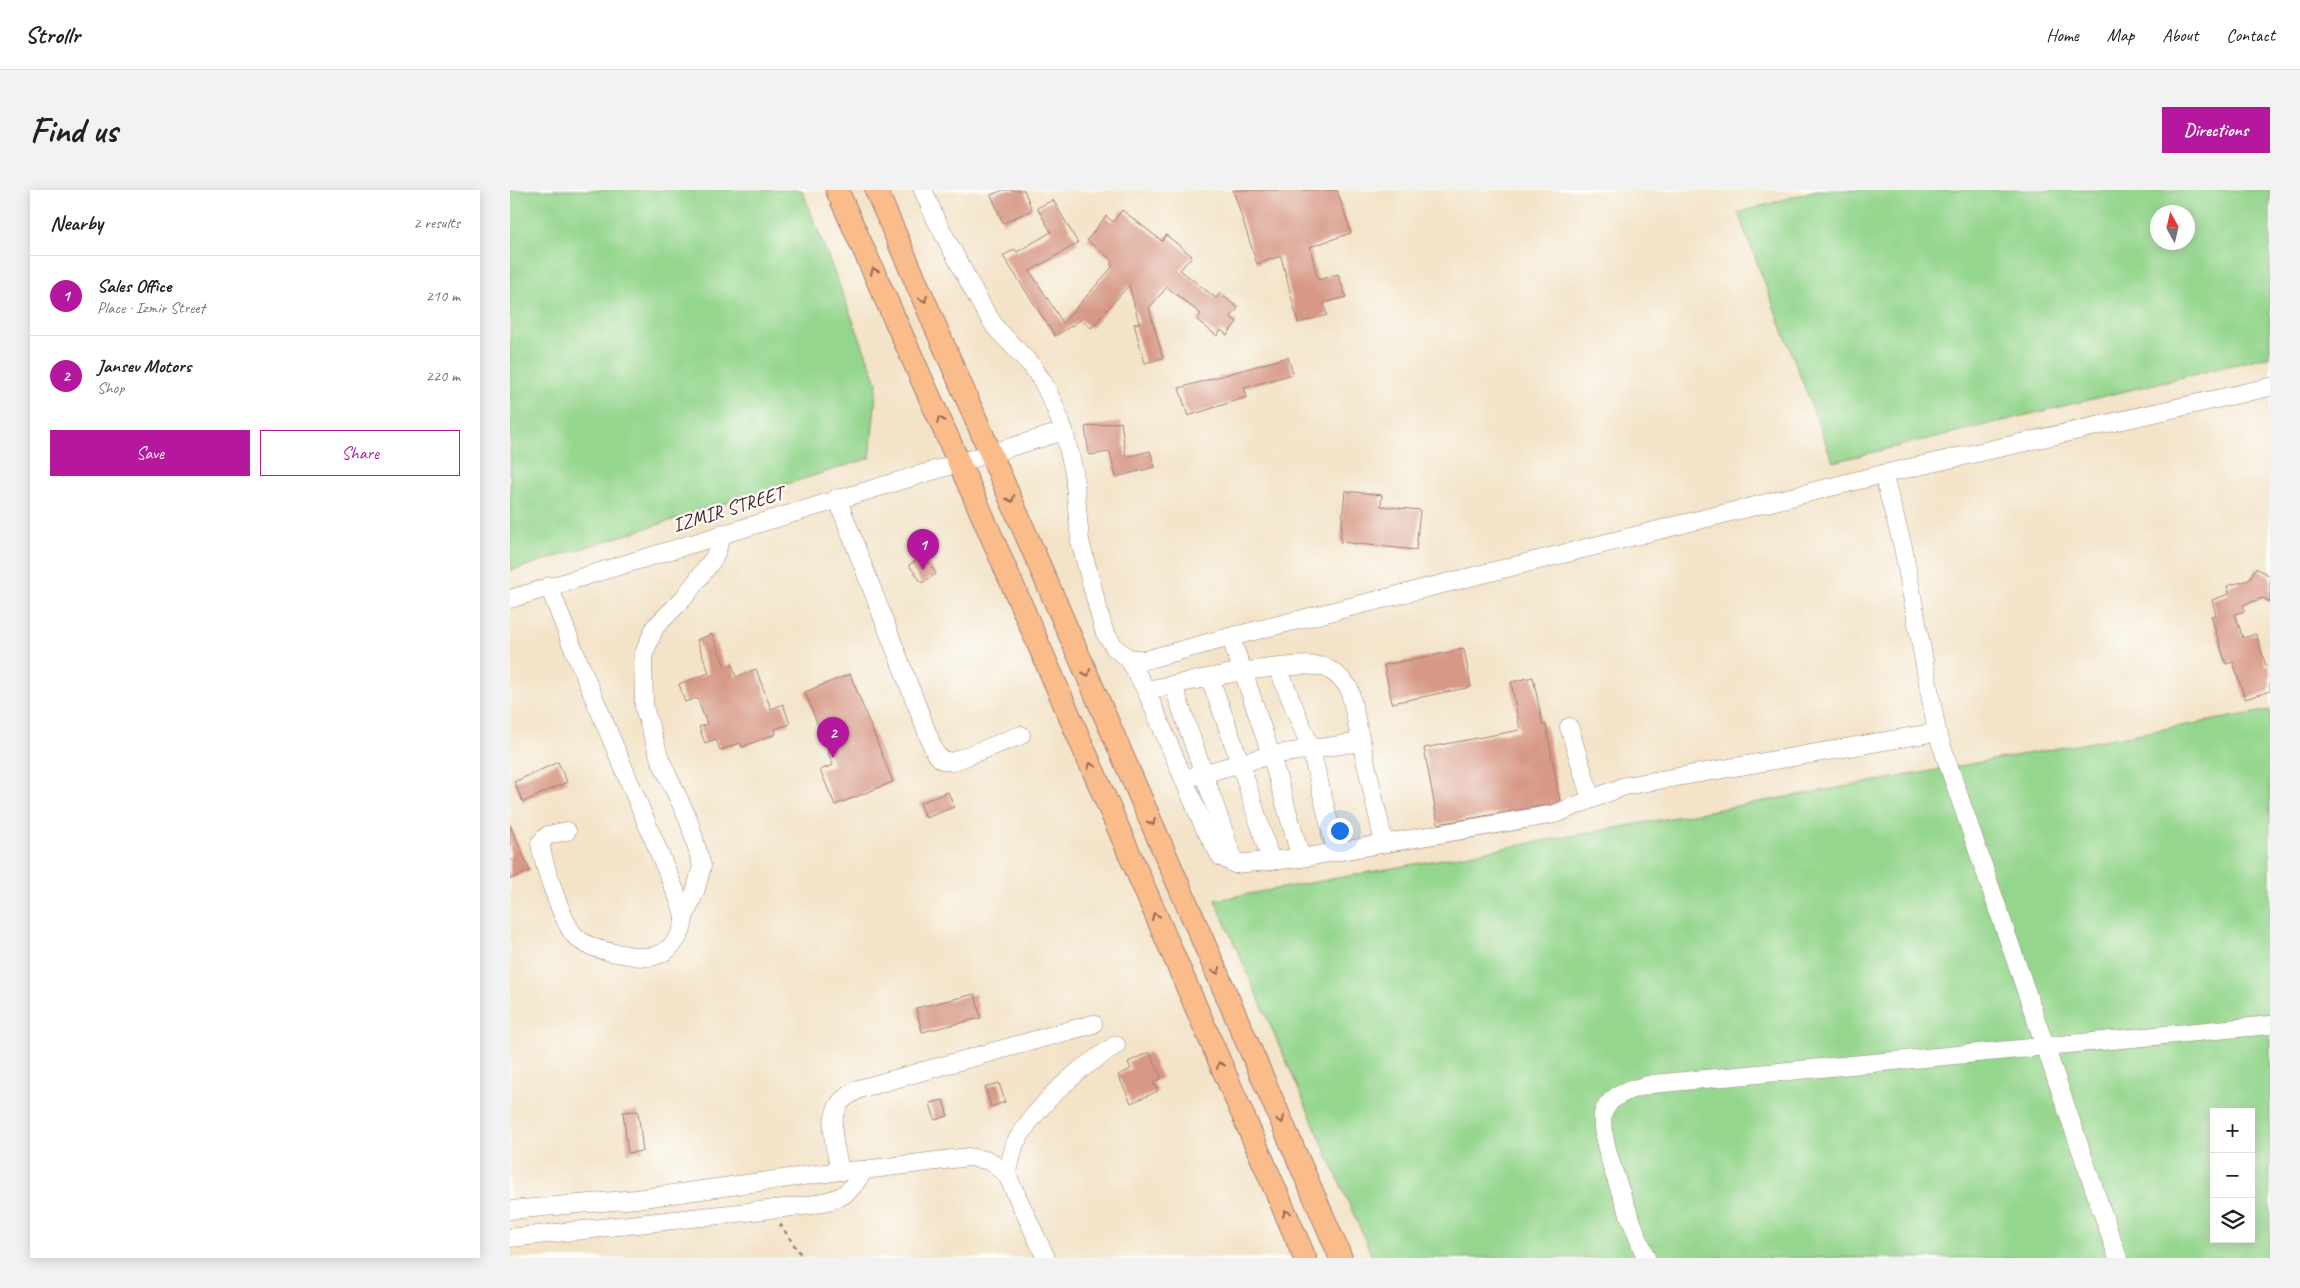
<!DOCTYPE html>
<meta charset="utf-8">
<style>
body{margin:0;font-family:Caveat,sans-serif;background:#f2f2f2;color:#202124}
.controls{position:absolute;right:15px;bottom:15px;display:grid;overflow:hidden;border-radius:0px;box-shadow:0 2px 12px #0003}
.controls button{width:45px;height:45px;display:grid;place-items:center;padding:0;border:0;border-bottom:1px solid #e0e0e0;background:#fff;color:#202124;font:25px sans-serif}
.compass{position:absolute;left:1640px;top:15px;width:45px;height:45px;border-radius:50%;background:#fff;box-shadow:0 2px 12px #0003;rotate:352deg}
.you{position:absolute;left:829px;top:640px;width:18px;height:18px;margin:-12px;border:4px solid #fff;border-radius:50%;background:#1a73e8;box-shadow:0 0 0 8px #1a73e833}
.badge{display:grid;place-items:center;width:32px;height:32px;border-radius:50%;background:#b5179e;color:#fff;font-size:16px;font-weight:700}
.pin{position:absolute;translate:-50% -41px;filter:drop-shadow(0 1px 2px #0008)}
.pin::after{content:'';position:absolute;top:26px;width:18px;height:15px;background:inherit;clip-path:polygon(0 0,100% 0,50% 100%)}
.list{margin:0;padding:0;list-style:none}
h2{display:flex;justify-content:space-between;align-items:center;height:65px;margin:0;padding:0 20px;font-size:21px}
h2 small{font-size:16px;font-weight:400;color:#757577}
.list li{display:grid;grid-template-columns:32px 1fr auto;gap:15px;align-items:center;box-sizing:border-box;height:80px;padding:0 20px;border-top:1px solid #e0e0e0}
.list b{display:block;font-size:19px;white-space:nowrap}
.list p{margin:0;font-size:16px;white-space:nowrap;color:#757577}
.list em{font-size:16px;font-style:normal;color:#757577}
.actions{display:flex;gap:10px;padding:15px 20px}
.actions a{flex:1;padding:11px 0;border:1px solid #b5179e;border-radius:0px;text-align:center;font-size:18px;color:#b5179e}
.actions .main{background:#b5179e;color:#fff}
.icon{flex:none;width:28px;height:28px;fill:none;stroke:currentColor;stroke-width:2;stroke-linecap:round;stroke-linejoin:round}
.map{position:relative;flex:none;width:1760px;height:1068px;overflow:hidden;border-radius:0px}
header{display:flex;align-items:center;gap:30px;box-sizing:border-box;height:70px;padding:0 25px;background:#fff;border-bottom:1px solid #e0e0e0}
header strong{font-size:24px}
nav{display:flex;gap:28px;margin-inline-start:auto;font-size:18px}
.intro{display:flex;align-items:center;justify-content:space-between;box-sizing:border-box;height:120px;padding:0 30px}
h1{margin:0;font-size:35px}
.button{padding:12px 22px;border-radius:0px;background:#b5179e;color:#fff;font-size:18px;font-weight:700}
main{display:flex;gap:30px;padding:0 30px}
aside{flex:1;background:#fff;border-radius:0px;box-shadow:0 2px 12px #0003}
.map>svg:first-child{display:block}
.green{fill:#94d68d;stroke:#6f7a5c;fill-rule:evenodd}
.building{fill:#d79886}
.lines{fill:none;stroke-linecap:round;stroke-linejoin:round}
.minor-casing{stroke:#9e817a;stroke-width:19}
.major-casing{stroke:#9e817a;stroke-width:24}
.path{stroke:#9e817a;stroke-width:2.5;stroke-dasharray:4 4;stroke-linecap:butt}
.minor{stroke:#fff;stroke-width:18}
.major{stroke:#fabc8b;stroke-width:22}
.oneway{stroke:#996656}
.labels{text-anchor:middle;dominant-baseline:central;stroke-width:4.5;stroke-linejoin:round;paint-order:stroke}
.street-label{font-size:20px;fill:#4a1f2b;stroke:#fdfcf7}
</style>
<header>
<strong>Strollr</strong>
<nav><a>Home</a><a>Map</a><a>About</a><a>Contact</a></nav>
</header>
<div class="intro"><h1>Find us</h1><a class="button">Directions</a></div>
<main>
<aside>
<h2>Nearby<small>2 results</small></h2>
<ul class="list">
<li><span class="badge">1</span><div><b>Sales Office</b><p>Place · Izmir Street</p></div><em>210 m</em></li>
<li><span class="badge">2</span><div><b>Jansev Motors</b><p>Shop</p></div><em>220 m</em></li>
</ul>
<div class="actions"><a class="main">Save</a><a>Share</a></div>
</aside>
<div class="map">
<svg width="1760" height="1068" viewBox="0 0 1760 1068">
<rect width="100%" height="100%" fill="#fdfcf7"/>
<filter id="ink" filterUnits="userSpaceOnUse"><feTurbulence type="fractalNoise" baseFrequency=".02" numOctaves="2"/><feDisplacementMap in="SourceGraphic" scale="10" xChannelSelector="R" yChannelSelector="G"/><feConvolveMatrix kernelMatrix="1 2 1 2 8 2 1 2 1" color-interpolation-filters="sRGB"/></filter>
<filter id="wash" filterUnits="userSpaceOnUse"><feTurbulence type="fractalNoise" baseFrequency=".0096" numOctaves="4" result="noise"/><feDisplacementMap in="SourceGraphic" scale="20" xChannelSelector="R" yChannelSelector="G"/><feGaussianBlur stdDeviation="1.12" result="paint"/><feColorMatrix in="noise" values="0 0 0 0 0 0 0 0 0 0 0 0 0 0 0 0 0 1.4 0 .05"/><feComposite in="paint" operator="in"/></filter>
<g filter="url(#wash)">
<rect width="100%" height="100%" fill="#f3e3c8"/>
<g class="green">
<polygon points="0,0 292,0 367,192 360,268 0,381"/>
<path d="M1306,0H1760V166L1323,272L1228,23ZM1648,22H1678V52H1648Z"/>
<path d="M1760,520V1068H863L705,710ZM1704,922H1741V1049H1704Z"/>
</g>
<g id="blocks">
<g class="building">
<polygon points="493,0 514,0 522,20 493,33 481,5"/>
<polygon points="723,0 827,0 841,43 800,57 808,90 828,84 836,107 814,113 817,125 788,133 771,66 747,74"/>
<polygon points="543,10 568,53 520,81 553,133 603,76 600,74 603,71 577,50 596,26 603,32 612,20 652,51 656,45 682,66 670,80 706,108 710,103 728,118 721,127 727,132 717,145 711,140 707,146 687,130 691,124 657,97 639,118 653,168 635,173 624,134 629,133 619,95 581,138 571,130 545,146 493,66 505,59 507,62 541,42 527,18"/>
<polygon points="778,167 783,184 734,198 737,207 678,226 669,198"/>
<polygon points="611,232 616,267 640,261 645,277 606,287 600,262 579,265 575,237"/>
<polygon points="835,301 872,305 871,316 910,320 906,360 830,352"/>
<polygon points="414,365 426,384 412,393 399,375"/>
<polygon points="1746,378 1760,386 1760,412 1753,408 1733,415 1735,421 1725,424 1733,448 1746,444 1756,476 1760,475 1760,501 1735,509 1723,472 1716,474 1701,426 1706,425 1702,410 1719,404 1717,396 1739,390"/>
<polygon points="202,444 215,477 222,474 226,487 246,479 261,519 273,514 280,534 265,539 266,544 232,557 230,553 210,560 206,549 195,553 189,537 197,534 187,508 175,512 169,494 199,483 187,450"/>
<polygon points="954,459 961,497 882,513 874,475"/>
<polygon points="340,484 383,592 325,615 310,580 323,575 317,559 323,556 314,534 308,536 295,502"/>
<polygon points="1023,487 1033,536 1036,535 1050,611 1042,614 928,634 914,558 1010,540 1001,492"/>
<polygon points="48,572 57,592 13,612 4,592"/>
<polygon points="438,602 444,617 416,628 410,613"/>
<polygon points="0,635 20,681 0,689"/>
<polygon points="465,804 471,828 412,842 406,818"/>
<polygon points="639,862 652,888 643,892 648,901 621,913 608,885 621,879 618,872"/>
<polygon points="489,893 495,912 481,917 475,897"/>
<polygon points="433,910 438,926 425,930 420,913"/>
<polygon points="128,921 133,961 118,963 113,922"/>
</g>
</g>
</g>
<g filter="url(#ink)">
<use href="#blocks" fill-opacity="0" stroke="#9e817a" stroke-width="1"/>
<g class="lines">
<g class="minor-casing">
<g id="minor">
<polyline points="413,0 425,28 473,118 486,138 522,176 533,192 544,215 554,241 564,282 570,351 594,441 605,458 618,468 635,470 720,447 1373,284 1760,197"/>
<polyline points="1373,284 1393,357 1427,542 1608,1068"/>
<polyline points="327,308 425,563 432,570 442,572 511,545"/>
<path d="M39,396L61,453L169,710C171,716 174,723 174,729C173,745 160,762 145,766C134,769 118,765 107,763C93,761 75,756 65,746C52,732 33,672 30,653L38,645L57,641"/>
<polyline points="0,409 554,241"/>
<path d="M720,447L733,481C752,480 799,471 816,478C825,482 833,490 839,498L874,653"/>
<polyline points="618,468 636,500 733,481 761,565 791,668"/>
<polyline points="768,478 801,559 826,661"/>
<polyline points="700,488 730,572 761,671"/>
<polyline points="663,495 725,674"/>
<polyline points="636,500 694,637 711,667 725,674 791,668 1045,624 1115,596 1427,542"/>
<polyline points="1059,537 1081,609"/>
<polyline points="684,586 761,565 851,552"/>
<polyline points="174,728 185,702 192,676 179,631 150,569 134,517 133,466 145,437 173,409 204,368 213,343"/>
<path d="M330,981C326,959 316,933 330,913C334,907 343,903 349,899L583,834"/>
<polyline points="497,985 505,953 521,929 544,903 571,879 606,855"/>
<polyline points="0,1020 126,1009 330,981 354,980 459,967 480,971 497,985 536,1068"/>
<path d="M0,1048L301,1015C332,1008 337,1008 354,980"/>
<path d="M1136,1068C1126,1041 1084,945 1094,921C1102,903 1125,898 1143,894L1760,835"/>
</g>
</g>
<g class="major-casing">
<g id="major">
<polyline points="327,0 463,304 795,1068"/>
<polyline points="366,0 831,1068"/>
</g>
</g>
<polyline class="path" points="270,1034 293,1068"/>
<use href="#minor" class="minor"/>
<use href="#major" class="major"/>
</g>
<defs><path id="oneway-chevron" d="M-2-3.5L2.5 0L-2 3.5" fill="none" stroke-width="1.6" stroke-linecap="round" stroke-linejoin="round" transform="scale(1.25)"/></defs>
<g class="oneway">
<use href="#oneway-chevron" transform="translate(364 81) rotate(-114)"/>
<use href="#oneway-chevron" transform="translate(414 109) rotate(67)"/>
<use href="#oneway-chevron" transform="translate(430 230) rotate(-114)"/>
<use href="#oneway-chevron" transform="translate(501 309) rotate(66)"/>
<use href="#oneway-chevron" transform="translate(577 483) rotate(66)"/>
<use href="#oneway-chevron" transform="translate(581 576) rotate(-113)"/>
<use href="#oneway-chevron" transform="translate(642 632) rotate(66)"/>
<use href="#oneway-chevron" transform="translate(645 726) rotate(-114)"/>
<use href="#oneway-chevron" transform="translate(707 781) rotate(66)"/>
<use href="#oneway-chevron" transform="translate(710 875) rotate(-114)"/>
<use href="#oneway-chevron" transform="translate(771 930) rotate(67)"/>
<use href="#oneway-chevron" transform="translate(776 1023) rotate(-114)"/>
</g>
</g>
<g class="labels">
<g class="street-label">
<text transform="translate(218 319) rotate(-17)">IZMIR STREET</text>
</g>
</g>
</svg>
<div class="controls">
<button>+</button>
<button>−</button>
<button><svg class="icon" aria-label="layers" viewBox="0 0 24 24"><path d="M12 4l9 5-9 5-9-5zM3 14l9 5 9-5"/></svg></button>
</div>
<svg class="compass" viewBox="-18 -18 36 36"><path d="M0-13l5 13h-10z" fill="#e53935"/><path d="M0 13l5-13h-10z" fill="#757577"/></svg>
<div class="you"></div>
<div class="pin badge" style="left:413px;top:380px">1</div>
<div class="pin badge" style="left:323px;top:568px">2</div>
</div>
</main>
